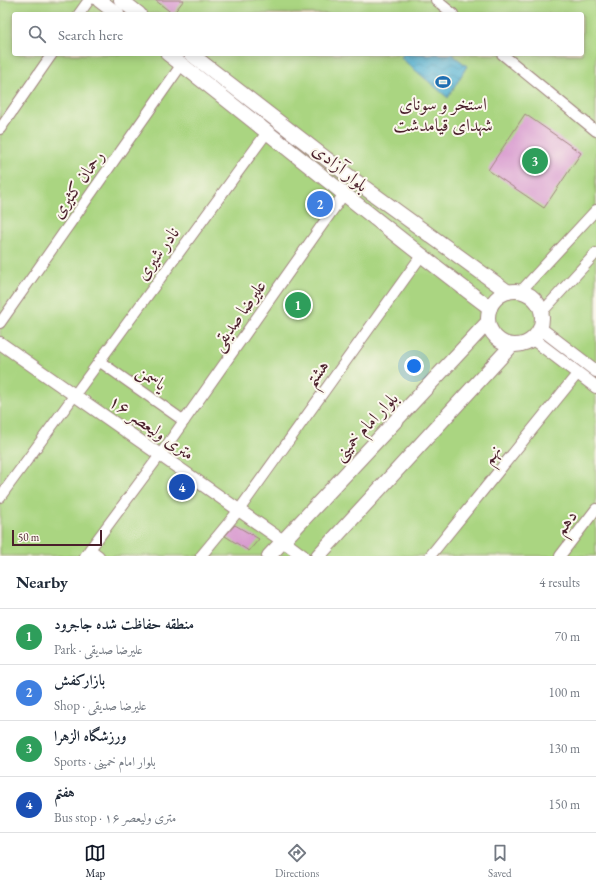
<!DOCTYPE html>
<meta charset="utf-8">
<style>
body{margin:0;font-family:"EB Garamond",Amiri,serif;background:#f6f6f7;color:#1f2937}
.scale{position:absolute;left:12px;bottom:10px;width:90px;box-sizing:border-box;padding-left:4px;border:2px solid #4a1f2b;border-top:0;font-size:11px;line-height:14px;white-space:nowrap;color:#4a1f2b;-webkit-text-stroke:3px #fbf7ec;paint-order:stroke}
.you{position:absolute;left:414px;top:366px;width:14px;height:14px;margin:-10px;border:3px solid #fff;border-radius:50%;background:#1a73e8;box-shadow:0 0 0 6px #1a73e833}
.badge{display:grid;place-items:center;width:26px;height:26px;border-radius:50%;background:#111827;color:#fff;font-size:13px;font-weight:700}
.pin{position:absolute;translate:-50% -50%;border:2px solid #fff;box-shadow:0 1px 4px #0006}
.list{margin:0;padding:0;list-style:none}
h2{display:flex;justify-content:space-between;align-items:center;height:52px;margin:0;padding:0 16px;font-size:17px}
h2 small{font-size:13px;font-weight:400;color:#747a83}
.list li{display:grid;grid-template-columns:26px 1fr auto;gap:12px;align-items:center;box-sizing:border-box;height:56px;padding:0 16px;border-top:1px solid #e0e1e3}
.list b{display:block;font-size:15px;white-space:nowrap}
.list p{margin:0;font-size:13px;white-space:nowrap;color:#747a83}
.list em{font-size:13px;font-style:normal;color:#747a83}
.icon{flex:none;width:22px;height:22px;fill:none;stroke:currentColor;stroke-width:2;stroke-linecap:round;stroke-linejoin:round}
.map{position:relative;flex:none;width:596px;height:556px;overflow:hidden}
.search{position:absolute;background:#fff;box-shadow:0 2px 10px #0003;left:12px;right:12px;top:12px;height:44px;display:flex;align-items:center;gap:10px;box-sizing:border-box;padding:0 14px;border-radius:4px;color:#747a83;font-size:15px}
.sheet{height:276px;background:#fff}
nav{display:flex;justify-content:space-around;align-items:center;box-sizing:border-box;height:56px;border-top:1px solid #e0e1e3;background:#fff;font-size:11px;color:#747a83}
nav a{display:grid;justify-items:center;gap:2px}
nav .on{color:#111827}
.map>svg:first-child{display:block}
.park{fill:#aad581;stroke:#7a7a56;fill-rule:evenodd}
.water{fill:url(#water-waves);stroke:#50687f}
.building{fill:#d99cd0}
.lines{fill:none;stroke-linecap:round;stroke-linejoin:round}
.minor-casing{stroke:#a0847e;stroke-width:12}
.tertiary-casing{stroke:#a0847e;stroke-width:14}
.secondary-casing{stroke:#a0847e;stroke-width:16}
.minor{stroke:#fff;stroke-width:10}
.tertiary{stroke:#fff;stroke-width:12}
.secondary{stroke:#fff;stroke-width:14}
.labels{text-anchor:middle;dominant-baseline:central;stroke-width:4;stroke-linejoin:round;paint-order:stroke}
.poi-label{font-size:18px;fill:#4a1f2b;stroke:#fbf7ec}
.street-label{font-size:18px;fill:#4a1f2b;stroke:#fbf7ec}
</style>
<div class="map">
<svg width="596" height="556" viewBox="0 0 596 556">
<defs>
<pattern id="water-waves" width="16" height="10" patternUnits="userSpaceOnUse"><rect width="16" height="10" fill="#55b2d3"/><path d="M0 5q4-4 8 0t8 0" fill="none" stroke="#4890ab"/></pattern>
</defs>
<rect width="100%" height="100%" fill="#fbf7ec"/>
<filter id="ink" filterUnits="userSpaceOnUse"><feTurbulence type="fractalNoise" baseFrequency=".025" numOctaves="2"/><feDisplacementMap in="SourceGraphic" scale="8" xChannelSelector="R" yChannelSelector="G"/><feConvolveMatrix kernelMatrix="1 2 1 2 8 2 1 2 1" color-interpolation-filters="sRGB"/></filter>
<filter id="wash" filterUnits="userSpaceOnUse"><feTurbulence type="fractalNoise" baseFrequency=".012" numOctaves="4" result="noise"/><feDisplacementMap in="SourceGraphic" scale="16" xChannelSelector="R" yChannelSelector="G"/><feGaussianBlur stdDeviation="0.9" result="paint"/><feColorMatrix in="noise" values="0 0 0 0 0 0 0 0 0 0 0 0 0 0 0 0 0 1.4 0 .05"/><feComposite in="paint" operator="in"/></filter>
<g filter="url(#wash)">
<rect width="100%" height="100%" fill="#f6e8d2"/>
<path class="park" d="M0,0H596V556H0ZM14,14H582V54H14Z"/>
<polygon class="water" points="403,54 452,54 467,66 448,98 401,58"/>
<g id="blocks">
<g class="building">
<polygon points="155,0 184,0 173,14"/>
<polygon points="525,114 581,153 544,208 488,170"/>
<polygon points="235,525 259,539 249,551 225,536"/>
</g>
</g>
</g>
<g filter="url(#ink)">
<use href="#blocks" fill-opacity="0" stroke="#a0847e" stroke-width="1"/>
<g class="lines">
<g class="minor-casing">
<g id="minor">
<polyline points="436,0 453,14"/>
<polyline points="79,14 89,0"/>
<polyline points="502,54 596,131"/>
<polyline points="0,129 52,54"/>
<polyline points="520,292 596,210"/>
<polyline points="542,312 596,253"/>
<polyline points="0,323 182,64"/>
<polyline points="99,361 184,421"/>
<polyline points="0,497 268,131"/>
<polyline points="90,549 99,556"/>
<polyline points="85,556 160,455 344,194"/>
<polyline points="201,556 239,510 421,256"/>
<polyline points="430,556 578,373"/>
<polyline points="560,556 596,509"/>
</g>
</g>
<g class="tertiary-casing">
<g id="tertiary">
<polyline points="540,328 596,371"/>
<polyline points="533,339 596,387"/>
<polyline points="0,343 283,541 303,556"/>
</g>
</g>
<g class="secondary-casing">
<g id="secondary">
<polyline points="99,0 117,14"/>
<polyline points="121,0 139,14"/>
<path d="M168,54C277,138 381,226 490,308"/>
<polyline points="191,54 354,180 508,292"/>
<circle cx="515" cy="318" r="27"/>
<polyline points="269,556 488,322"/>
<polyline points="318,556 512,345"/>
</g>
</g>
<use href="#minor" class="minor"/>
<use href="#tertiary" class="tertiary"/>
<use href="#secondary" class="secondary"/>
</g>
</g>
<defs>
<g id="stadium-bare" transform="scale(1.2)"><path d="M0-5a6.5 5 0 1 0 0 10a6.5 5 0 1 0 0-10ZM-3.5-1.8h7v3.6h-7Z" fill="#1f6fb2" stroke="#fbf7ec" stroke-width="2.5" paint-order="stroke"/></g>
</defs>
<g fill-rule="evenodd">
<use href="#stadium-bare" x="443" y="82"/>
</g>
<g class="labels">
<g class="poi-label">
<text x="443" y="103">استخر و سونای<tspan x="443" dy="21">شهدای قیامدشت</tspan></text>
</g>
<g class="street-label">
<text transform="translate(341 167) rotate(39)">بلوار آزادی</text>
<text transform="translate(77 184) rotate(-55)">رحمان کثیری</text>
<text transform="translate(157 253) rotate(-54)">نادر شیری</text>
<text transform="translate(238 315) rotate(-55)">علیرضا صدیقی</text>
<text transform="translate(316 373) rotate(-54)">هشتم</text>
<text transform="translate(152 377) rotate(35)">یاسمن</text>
<text transform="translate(365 426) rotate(-47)">بلوار امام خمینی</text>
<text transform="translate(152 427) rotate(35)">۱۶ متری ولیعصر</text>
<text transform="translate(491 454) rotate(-51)">نهم</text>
<text transform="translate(565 522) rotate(-53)">دهم</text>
</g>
</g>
</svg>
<div class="scale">50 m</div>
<div class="you"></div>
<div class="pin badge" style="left:298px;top:305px;background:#2e9e5b">1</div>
<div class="pin badge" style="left:320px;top:204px;background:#3f7fe0">2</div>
<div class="pin badge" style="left:535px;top:161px;background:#2e9e5b">3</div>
<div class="pin badge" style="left:182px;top:487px;background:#1a4fb4">4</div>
<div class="search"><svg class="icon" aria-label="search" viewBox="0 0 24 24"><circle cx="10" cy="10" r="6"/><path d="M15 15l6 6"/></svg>Search here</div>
</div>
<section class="sheet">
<h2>Nearby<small>4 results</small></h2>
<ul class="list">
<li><span class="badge" style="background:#2e9e5b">1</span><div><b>منطقه حفاظت شده جاجرود</b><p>Park · علیرضا صدیقی</p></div><em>70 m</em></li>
<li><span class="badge" style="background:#3f7fe0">2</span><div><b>بازارکفش</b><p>Shop · علیرضا صدیقی</p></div><em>100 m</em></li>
<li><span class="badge" style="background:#2e9e5b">3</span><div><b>ورزشگاه الزهرا</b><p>Sports · بلوار امام خمینی</p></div><em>130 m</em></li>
<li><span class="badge" style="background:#1a4fb4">4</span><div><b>هفتم</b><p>Bus stop · ۱۶ متری ولیعصر</p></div><em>150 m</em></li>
</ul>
</section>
<nav>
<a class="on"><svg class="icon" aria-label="map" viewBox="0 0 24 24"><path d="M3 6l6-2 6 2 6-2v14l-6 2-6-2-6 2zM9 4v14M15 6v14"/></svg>Map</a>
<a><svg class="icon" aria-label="directions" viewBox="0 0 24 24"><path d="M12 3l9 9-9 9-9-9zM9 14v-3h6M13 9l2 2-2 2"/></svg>Directions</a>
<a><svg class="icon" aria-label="saved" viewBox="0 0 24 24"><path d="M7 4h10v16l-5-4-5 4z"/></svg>Saved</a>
</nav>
